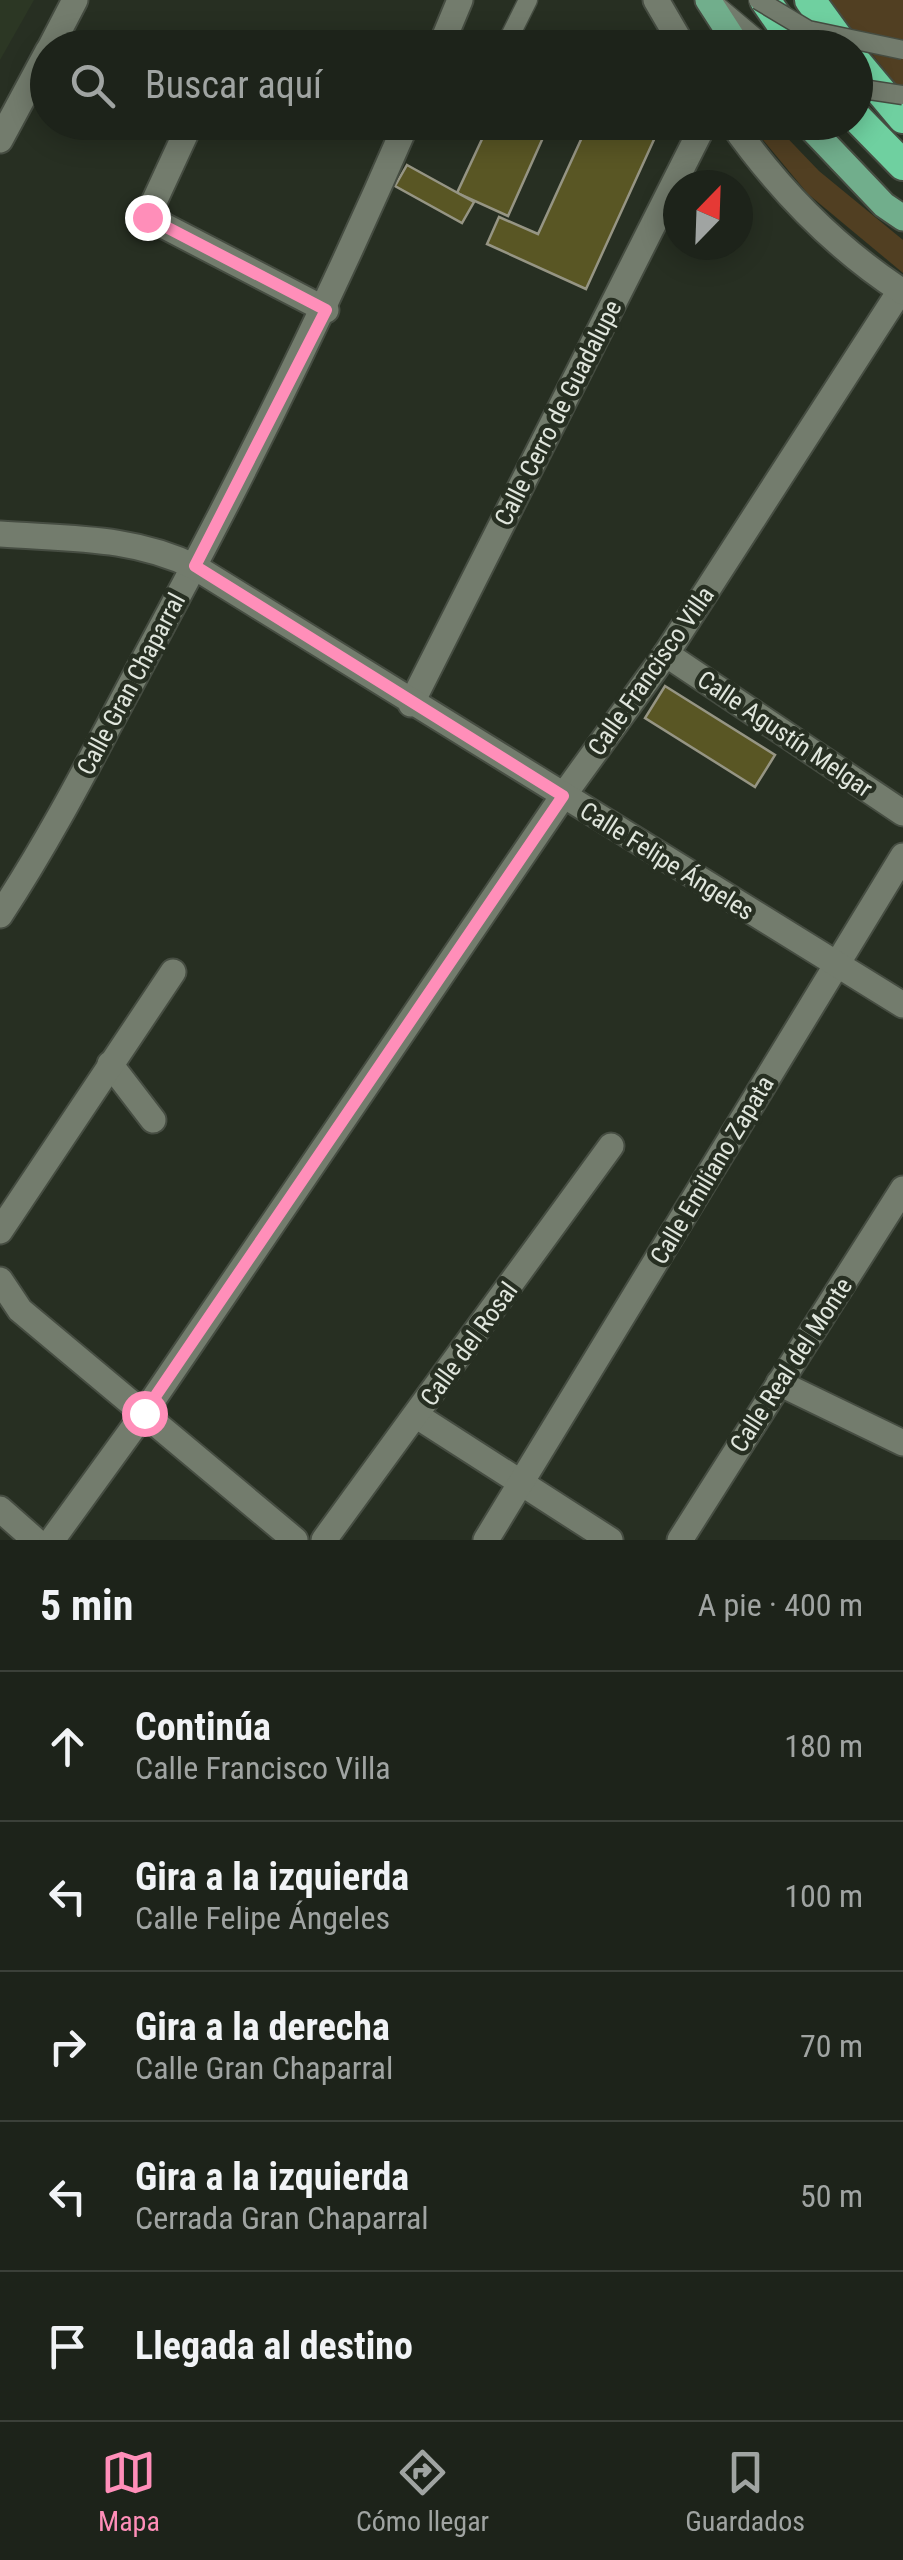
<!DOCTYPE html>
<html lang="es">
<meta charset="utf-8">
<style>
body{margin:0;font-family:"Roboto Condensed",sans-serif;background:#252b23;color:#f1f3f6}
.compass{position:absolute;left:663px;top:170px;width:90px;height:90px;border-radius:50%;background:#1d231a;box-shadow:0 5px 25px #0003;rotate:23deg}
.stop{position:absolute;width:30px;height:30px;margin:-22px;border:8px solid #ff8eb9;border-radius:50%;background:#fff}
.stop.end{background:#ff8eb9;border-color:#fff;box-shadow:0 2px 10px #0008}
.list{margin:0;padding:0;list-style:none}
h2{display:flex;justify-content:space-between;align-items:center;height:130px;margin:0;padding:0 40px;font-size:42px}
h2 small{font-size:32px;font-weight:400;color:#a0a4a2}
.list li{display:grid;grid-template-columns:65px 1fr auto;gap:30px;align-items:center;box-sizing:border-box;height:150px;padding:0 40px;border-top:2px solid #3b4039}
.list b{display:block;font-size:38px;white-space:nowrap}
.list p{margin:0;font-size:32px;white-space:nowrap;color:#a0a4a2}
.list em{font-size:32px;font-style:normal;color:#a0a4a2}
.icon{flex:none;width:55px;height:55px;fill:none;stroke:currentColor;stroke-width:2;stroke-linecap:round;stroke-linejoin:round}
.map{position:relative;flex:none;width:903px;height:1540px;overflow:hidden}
.search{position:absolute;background:#1d231a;box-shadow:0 5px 25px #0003;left:30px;right:30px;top:30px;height:110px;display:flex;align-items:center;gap:25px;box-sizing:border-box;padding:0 35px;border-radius:55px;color:#a0a4a2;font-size:38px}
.sheet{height:880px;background:#1d231a}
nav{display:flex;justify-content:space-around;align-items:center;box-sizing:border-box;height:140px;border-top:2px solid #3b4039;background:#1d231a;font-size:28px;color:#a0a4a2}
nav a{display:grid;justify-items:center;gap:5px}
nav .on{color:#ff8eb9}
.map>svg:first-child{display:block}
.built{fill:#2c3724}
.green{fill:#513f22}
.building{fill:#595624;stroke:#969584;stroke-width:2.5}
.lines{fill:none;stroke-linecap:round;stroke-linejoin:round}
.lane-casing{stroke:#464d42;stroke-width:21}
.street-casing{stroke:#464d42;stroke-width:29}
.secondary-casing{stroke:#464d42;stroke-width:29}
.primary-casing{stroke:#464d42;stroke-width:29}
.highway-casing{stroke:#464d42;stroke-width:34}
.lane{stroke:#737c6d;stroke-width:18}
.street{stroke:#737c6d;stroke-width:25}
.secondary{stroke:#737c6d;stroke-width:25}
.primary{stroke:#71ae8c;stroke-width:25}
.highway{stroke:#6fd0a0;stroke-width:30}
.lane-bridge-casing{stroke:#464d42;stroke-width:21;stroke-linecap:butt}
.lane-bridge{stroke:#737c6d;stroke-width:18}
.route{stroke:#ff8eb9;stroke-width:12}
.labels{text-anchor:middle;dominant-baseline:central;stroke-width:9;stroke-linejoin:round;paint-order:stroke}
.street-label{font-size:25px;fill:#e0e6dd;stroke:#272f22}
</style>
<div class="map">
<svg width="903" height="1540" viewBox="0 0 903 1540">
<rect width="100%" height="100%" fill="#272f22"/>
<polygon class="built" points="0,0 34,0 0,60"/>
<g class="green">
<polygon points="829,0 903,0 903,93"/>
<polygon points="749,123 773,123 819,171 903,240 903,273 808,194"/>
</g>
<g class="building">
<polygon points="490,122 550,122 508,216 457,193"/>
<polygon points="589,122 662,122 586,289 487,244 499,217 538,234"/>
<polygon points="407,165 474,202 462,223 395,186"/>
<polygon points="665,686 775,755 755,787 645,718"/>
</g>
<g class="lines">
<g class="lane-casing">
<g id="lane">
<polyline points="719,7 768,48"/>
<polyline points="504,48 528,0"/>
</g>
</g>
<g class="street-casing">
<g id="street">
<polyline points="440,48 460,0"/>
<polyline points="191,122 147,217 326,310"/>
<polyline points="666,654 903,813"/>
<polyline points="411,704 705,122"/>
<path d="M0,915C55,832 99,743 146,656C241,481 328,305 407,122"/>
<polyline points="110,1064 153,1120"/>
<polyline points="0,1231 173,972"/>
<polyline points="0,1280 20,1310 295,1540"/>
<polyline points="779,1383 903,1443"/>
<polyline points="417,1416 610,1540"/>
<polyline points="0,1509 35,1540"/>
<polyline points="52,1540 144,1413 563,796 666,654 900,291"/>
<polyline points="324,1540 611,1146"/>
<polyline points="486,1540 903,856"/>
<polyline points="680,1540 903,1189"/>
</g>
</g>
<g class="secondary-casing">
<g id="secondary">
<polyline points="656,0 684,48"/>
<polyline points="50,48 75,0"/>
<path d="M731,122C778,189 834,247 903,292"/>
<polyline points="0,140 48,51"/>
<path d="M0,534C68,539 133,536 195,567L903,1005"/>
</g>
</g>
<g class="primary-casing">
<g id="primary">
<polyline points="708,0 739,48"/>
<polyline points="805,122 884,205 903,218"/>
</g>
</g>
<g class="highway-casing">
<g id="highway">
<polyline points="765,0 798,48"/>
<polyline points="810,0 845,48"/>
<polyline points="856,62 903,118"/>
<polyline points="856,117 903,165"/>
</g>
</g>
<use href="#lane" class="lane"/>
<use href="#street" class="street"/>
<use href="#secondary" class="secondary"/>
<use href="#primary" class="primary"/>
<use href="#highway" class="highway"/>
<g class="lane-bridge-casing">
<g id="lane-bridge">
<polyline points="758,0 808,30 903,50"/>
<polyline points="856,88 903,95"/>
</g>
</g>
<use href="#lane-bridge" class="lane-bridge"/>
</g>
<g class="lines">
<polyline class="route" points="144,1413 563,796 195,566 326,310 147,217"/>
</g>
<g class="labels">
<g class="street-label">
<text transform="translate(558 413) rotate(-63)">Calle Cerro de Guadalupe</text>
<text transform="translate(651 671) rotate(-55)">Calle Francisco Villa</text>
<text transform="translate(131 684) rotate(-62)">Calle Gran Chaparral</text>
<text transform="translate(785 734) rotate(34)">Calle Agustín Melgar</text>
<text transform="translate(667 861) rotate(32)">Calle Felipe Ángeles</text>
<text transform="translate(712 1170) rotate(-59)">Calle Emiliano Zapata</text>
<text transform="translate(469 1344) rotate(-54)">Calle del Rosal</text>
<text transform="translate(791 1365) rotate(-57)">Calle Real del Monte</text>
</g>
</g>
</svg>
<svg class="compass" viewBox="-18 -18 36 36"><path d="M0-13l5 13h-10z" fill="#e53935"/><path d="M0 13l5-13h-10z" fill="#a0a4a2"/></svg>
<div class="stop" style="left:144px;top:1413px"></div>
<div class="stop end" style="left:147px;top:217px"></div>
<div class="search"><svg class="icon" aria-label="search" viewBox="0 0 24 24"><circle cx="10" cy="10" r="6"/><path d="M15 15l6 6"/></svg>Buscar aquí</div>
</div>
<section class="sheet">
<h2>5 min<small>A pie · 400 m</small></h2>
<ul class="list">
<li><svg class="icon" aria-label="ahead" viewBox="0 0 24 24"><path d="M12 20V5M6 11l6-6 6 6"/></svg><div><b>Continúa</b><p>Calle Francisco Villa</p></div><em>180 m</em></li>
<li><svg class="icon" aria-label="left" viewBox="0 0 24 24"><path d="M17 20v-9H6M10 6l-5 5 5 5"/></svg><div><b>Gira a la izquierda</b><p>Calle Felipe Ángeles</p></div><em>100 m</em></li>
<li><svg class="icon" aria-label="right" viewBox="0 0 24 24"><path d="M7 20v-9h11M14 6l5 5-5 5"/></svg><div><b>Gira a la derecha</b><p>Calle Gran Chaparral</p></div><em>70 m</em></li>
<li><svg class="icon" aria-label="left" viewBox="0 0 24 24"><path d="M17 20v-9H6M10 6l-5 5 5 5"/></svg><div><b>Gira a la izquierda</b><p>Cerrada Gran Chaparral</p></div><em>50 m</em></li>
<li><svg class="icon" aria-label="arrive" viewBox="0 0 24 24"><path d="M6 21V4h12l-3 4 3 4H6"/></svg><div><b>Llegada al destino</b></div></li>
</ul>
</section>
<nav>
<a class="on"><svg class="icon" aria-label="map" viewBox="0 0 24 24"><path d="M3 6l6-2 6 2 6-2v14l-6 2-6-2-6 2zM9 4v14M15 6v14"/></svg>Mapa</a>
<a><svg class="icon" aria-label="directions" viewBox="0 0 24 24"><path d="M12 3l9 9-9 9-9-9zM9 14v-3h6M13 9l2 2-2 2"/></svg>Cómo llegar</a>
<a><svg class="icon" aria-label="saved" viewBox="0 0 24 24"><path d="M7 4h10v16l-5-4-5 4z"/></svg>Guardados</a>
</nav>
